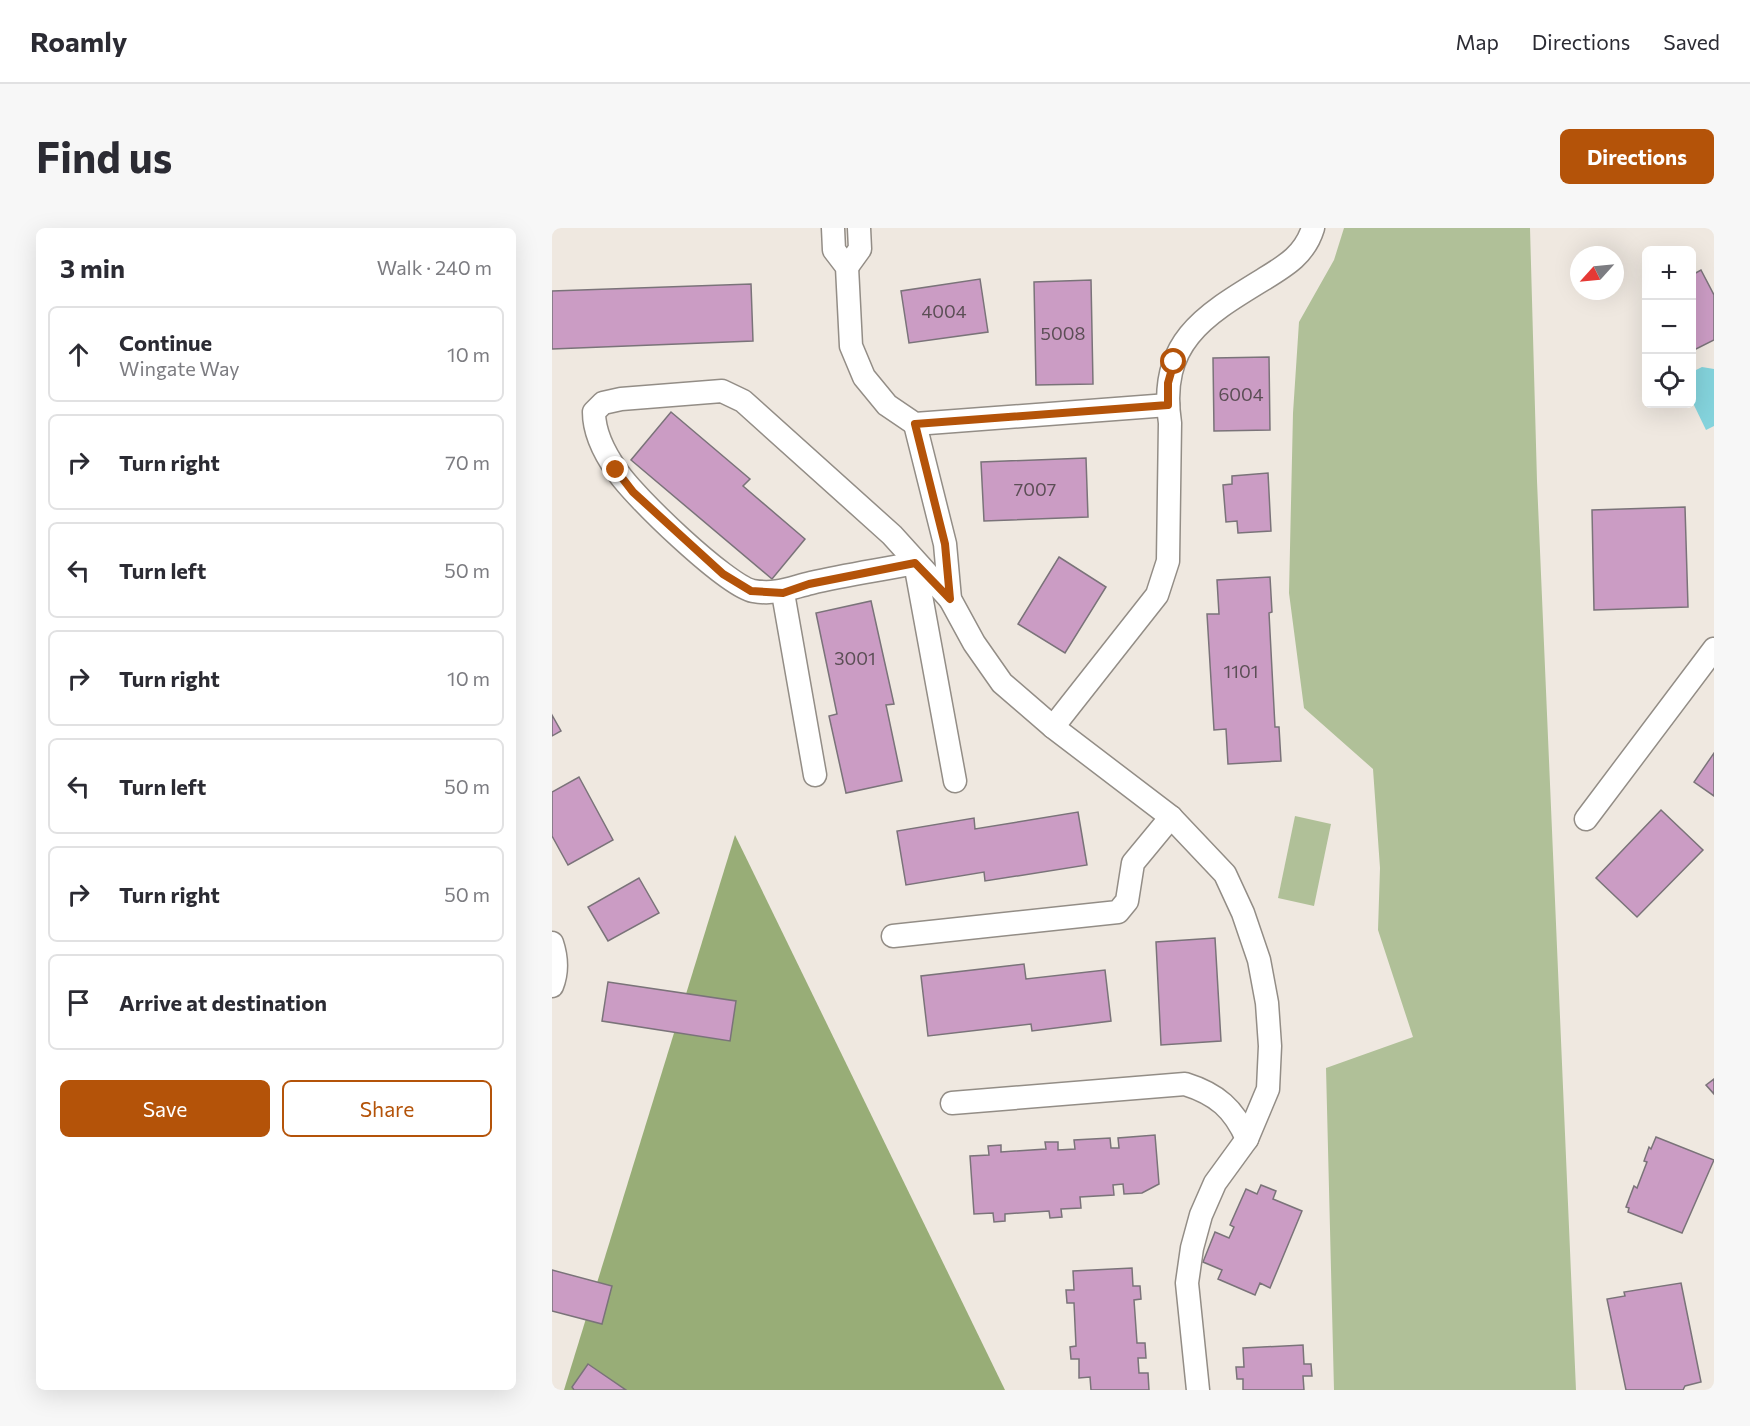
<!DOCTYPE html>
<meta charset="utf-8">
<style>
body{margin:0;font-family:Commissioner,sans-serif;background:#f7f7f7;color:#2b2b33}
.controls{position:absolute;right:18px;top:18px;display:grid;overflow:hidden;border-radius:9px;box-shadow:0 6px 24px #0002}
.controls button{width:54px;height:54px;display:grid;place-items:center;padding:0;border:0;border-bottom:2px solid #e1e1e2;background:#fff;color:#2b2b33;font:30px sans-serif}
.compass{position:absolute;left:1018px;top:18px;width:54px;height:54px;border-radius:50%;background:#fff;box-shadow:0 6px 24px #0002;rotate:243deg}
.stop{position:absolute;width:18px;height:18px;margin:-14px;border:4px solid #b45309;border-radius:50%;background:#fff}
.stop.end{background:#b45309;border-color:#fff;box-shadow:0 2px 6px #0008}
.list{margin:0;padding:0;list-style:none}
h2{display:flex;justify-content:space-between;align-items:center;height:78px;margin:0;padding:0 24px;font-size:26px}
h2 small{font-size:20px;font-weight:400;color:#7c7c81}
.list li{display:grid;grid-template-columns:39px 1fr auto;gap:18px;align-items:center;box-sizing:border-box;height:96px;margin:0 12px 12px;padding:0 12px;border:2px solid #e1e1e2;border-radius:9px}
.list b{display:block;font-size:22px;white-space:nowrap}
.list p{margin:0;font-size:20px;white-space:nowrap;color:#7c7c81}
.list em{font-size:20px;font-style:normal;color:#7c7c81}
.actions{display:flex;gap:12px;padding:18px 24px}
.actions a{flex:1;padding:14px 0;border:2px solid #b45309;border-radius:9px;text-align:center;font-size:21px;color:#b45309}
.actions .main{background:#b45309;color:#fff}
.icon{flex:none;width:33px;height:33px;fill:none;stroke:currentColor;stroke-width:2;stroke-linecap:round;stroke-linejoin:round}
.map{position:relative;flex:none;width:1162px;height:1162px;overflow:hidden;border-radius:9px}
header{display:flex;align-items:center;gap:36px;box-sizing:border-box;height:84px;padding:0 30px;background:#fff;border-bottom:2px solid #e1e1e2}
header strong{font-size:28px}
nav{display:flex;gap:33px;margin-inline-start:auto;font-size:21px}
.intro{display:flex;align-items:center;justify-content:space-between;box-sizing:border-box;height:144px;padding:0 36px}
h1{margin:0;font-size:42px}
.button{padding:15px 27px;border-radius:9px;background:#b45309;color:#fff;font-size:21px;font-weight:700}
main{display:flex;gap:36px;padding:0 36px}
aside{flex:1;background:#fff;border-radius:9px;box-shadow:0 6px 24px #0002}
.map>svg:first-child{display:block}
.green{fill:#b0c098}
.forest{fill:#98ad77}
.water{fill:#84d3dc}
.building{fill:#cb9cc4;stroke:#7a7379;stroke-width:1.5}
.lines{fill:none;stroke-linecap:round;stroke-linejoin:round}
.minor-casing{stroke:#938d86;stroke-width:25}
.minor{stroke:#fff;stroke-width:22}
.route{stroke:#b45309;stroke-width:8}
.labels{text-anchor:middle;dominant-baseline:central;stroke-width:6;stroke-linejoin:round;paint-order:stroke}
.number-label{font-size:18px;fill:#5b4e55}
</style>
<header>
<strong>Roamly</strong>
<nav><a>Map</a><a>Directions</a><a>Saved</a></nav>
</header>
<div class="intro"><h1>Find us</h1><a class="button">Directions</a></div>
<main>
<aside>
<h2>3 min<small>Walk · 240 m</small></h2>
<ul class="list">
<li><svg class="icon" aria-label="ahead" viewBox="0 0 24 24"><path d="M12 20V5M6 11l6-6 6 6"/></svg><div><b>Continue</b><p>Wingate Way</p></div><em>10 m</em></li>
<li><svg class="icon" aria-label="right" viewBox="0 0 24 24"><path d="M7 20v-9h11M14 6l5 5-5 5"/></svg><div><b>Turn right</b></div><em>70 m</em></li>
<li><svg class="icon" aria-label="left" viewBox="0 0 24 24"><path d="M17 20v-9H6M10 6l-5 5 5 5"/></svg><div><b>Turn left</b></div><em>50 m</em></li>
<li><svg class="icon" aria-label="right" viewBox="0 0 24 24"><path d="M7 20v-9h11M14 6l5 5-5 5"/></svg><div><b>Turn right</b></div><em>10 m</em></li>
<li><svg class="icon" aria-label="left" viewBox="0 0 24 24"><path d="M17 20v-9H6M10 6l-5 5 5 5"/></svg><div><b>Turn left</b></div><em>50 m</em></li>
<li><svg class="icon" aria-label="right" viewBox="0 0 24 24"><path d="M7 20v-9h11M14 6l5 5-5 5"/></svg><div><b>Turn right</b></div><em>50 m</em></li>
<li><svg class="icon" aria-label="arrive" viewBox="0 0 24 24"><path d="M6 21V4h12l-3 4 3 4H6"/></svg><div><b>Arrive at destination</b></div></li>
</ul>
<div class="actions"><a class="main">Save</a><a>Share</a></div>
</aside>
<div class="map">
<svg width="1162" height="1162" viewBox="0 0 1162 1162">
<rect width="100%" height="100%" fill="#efe8e0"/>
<g class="green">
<polygon points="792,0 978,0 985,253 1024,1162 782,1162 774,840 861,809 826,702 828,640 821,541 752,480 737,365 741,185 747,94 782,32"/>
<polygon points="743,588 779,596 762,678 726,670"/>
</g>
<polygon class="forest" points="183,607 453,1162 12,1162"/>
<polygon class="water" points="1150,139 1162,141 1162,198 1154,202 1140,173 1140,144"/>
<g class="building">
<polygon points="1149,42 1162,67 1162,112 1140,123 1140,47"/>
<polygon points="428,51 436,104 357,115 349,63"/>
<polygon points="539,52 541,156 484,157 482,54"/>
<polygon points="199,56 201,113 0,121 0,63"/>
<polygon points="717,129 718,202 662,203 661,130"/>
<polygon points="119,184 198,251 191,258 253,311 220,351 79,232"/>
<polygon points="534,230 536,289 432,293 429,234"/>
<polygon points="716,245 719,303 686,305 685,293 674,294 671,257 680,256 680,248"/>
<polygon points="1133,279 1136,379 1042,382 1040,282"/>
<polygon points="507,329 554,359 513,425 466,396"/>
<polygon points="718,349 720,384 717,385 723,499 727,499 729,533 676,536 674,501 662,502 655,386 667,386 665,352"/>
<polygon points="319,373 342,476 334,477 350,553 294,565 277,488 285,486 264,385"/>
<polygon points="0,487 9,503 0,508"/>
<polygon points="1162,525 1162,568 1142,554"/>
<polygon points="27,549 61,612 16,637 0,608 0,564"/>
<polygon points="1109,582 1151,622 1085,689 1044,650"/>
<polygon points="526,584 535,637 433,653 432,644 354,657 345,603 422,590 423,601"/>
<polygon points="87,650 107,685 56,713 36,679"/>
<polygon points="663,710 669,813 609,817 604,714"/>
<polygon points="472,736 474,751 553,742 559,793 480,803 479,796 376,808 369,748"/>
<polygon points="56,754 184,773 178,813 50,793"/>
<polygon points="1162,851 1162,866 1154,857"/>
<polygon points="603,907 607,956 590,965 572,966 571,956 561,957 562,967 528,969 529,980 509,981 510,989 498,990 497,983 453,986 453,993 442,994 441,985 422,986 418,928 437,927 436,918 449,917 449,924 494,921 493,914 506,914 506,922 523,921 522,912 558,910 559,920 567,920 566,910"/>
<polygon points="1104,909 1162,932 1130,1005 1076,984 1077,980 1074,979 1082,958 1085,960 1095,934 1092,933 1097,919 1099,921"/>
<polygon points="709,957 724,963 721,971 750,983 718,1060 708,1055 703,1067 666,1051 670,1042 651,1034 663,1004 677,1010 682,999 678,997 694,961 705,966"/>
<polygon points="580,1040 581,1058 588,1058 589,1071 582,1072 585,1115 593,1115 594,1130 586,1130 587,1145 596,1145 597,1162 539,1162 538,1149 527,1150 527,1131 519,1131 518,1119 524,1118 522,1075 515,1075 514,1062 522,1062 521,1043"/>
<polygon points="0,1042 60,1058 50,1096 0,1083"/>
<polygon points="1129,1055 1149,1154 1133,1158 1131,1162 1074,1162 1055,1071 1073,1068 1072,1064"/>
<polygon points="751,1117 752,1136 759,1136 760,1148 751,1148 752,1162 691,1162 691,1151 685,1151 684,1139 692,1139 691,1120"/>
<polygon points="36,1136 74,1162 22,1162 20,1159"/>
</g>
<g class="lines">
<g class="minor-casing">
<g id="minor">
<polyline points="281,0 282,22 295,39 299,118 312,149 335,177 363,196 616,177"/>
<polyline points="295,39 308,21 307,0"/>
<polyline points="363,196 393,316 398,371 422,415 450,455 501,499 619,589 673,646 691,685 707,732 715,775 718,818 716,861 695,911 663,955 649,987 640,1020 635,1055 646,1162"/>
<path d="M363,335C328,342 293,347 259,355C238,360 224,367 201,363C175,358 81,268 65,243C53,226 42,205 42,184L51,175L69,171L170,163L191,173L340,307L398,371"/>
<polyline points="363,335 403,553"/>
<polyline points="231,365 263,547"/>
<path d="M501,499L605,367L616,333L618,195C606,115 651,88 712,51C735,37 753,26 761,0"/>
<polyline points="1034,591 1162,421"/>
<polyline points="341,708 566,684 575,673 581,635 619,589"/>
<path d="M0,715C5,730 6,743 0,758"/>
<path d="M400,875L633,856C665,866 682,881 695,911"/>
</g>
</g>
<use href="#minor" class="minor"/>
</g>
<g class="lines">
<polyline class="route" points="64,242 81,264 171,346 199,363 231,365 257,356 363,335 398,371 393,316 363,196 616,177 616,155 622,134"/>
</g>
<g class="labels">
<g class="number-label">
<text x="392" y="83">4004</text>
<text x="511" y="105">5008</text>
<text x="689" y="166">6004</text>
<text x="483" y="261">7007</text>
<text x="303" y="430">3001</text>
<text x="689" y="443">1101</text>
</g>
</g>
</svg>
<div class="controls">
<button>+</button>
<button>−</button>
<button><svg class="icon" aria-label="locate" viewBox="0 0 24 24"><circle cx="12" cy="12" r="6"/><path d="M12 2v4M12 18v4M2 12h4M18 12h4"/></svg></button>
</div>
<svg class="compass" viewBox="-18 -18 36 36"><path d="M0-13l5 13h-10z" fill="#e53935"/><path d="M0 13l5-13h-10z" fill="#7c7c81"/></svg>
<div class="stop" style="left:622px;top:134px"></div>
<div class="stop end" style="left:64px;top:242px"></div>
</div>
</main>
